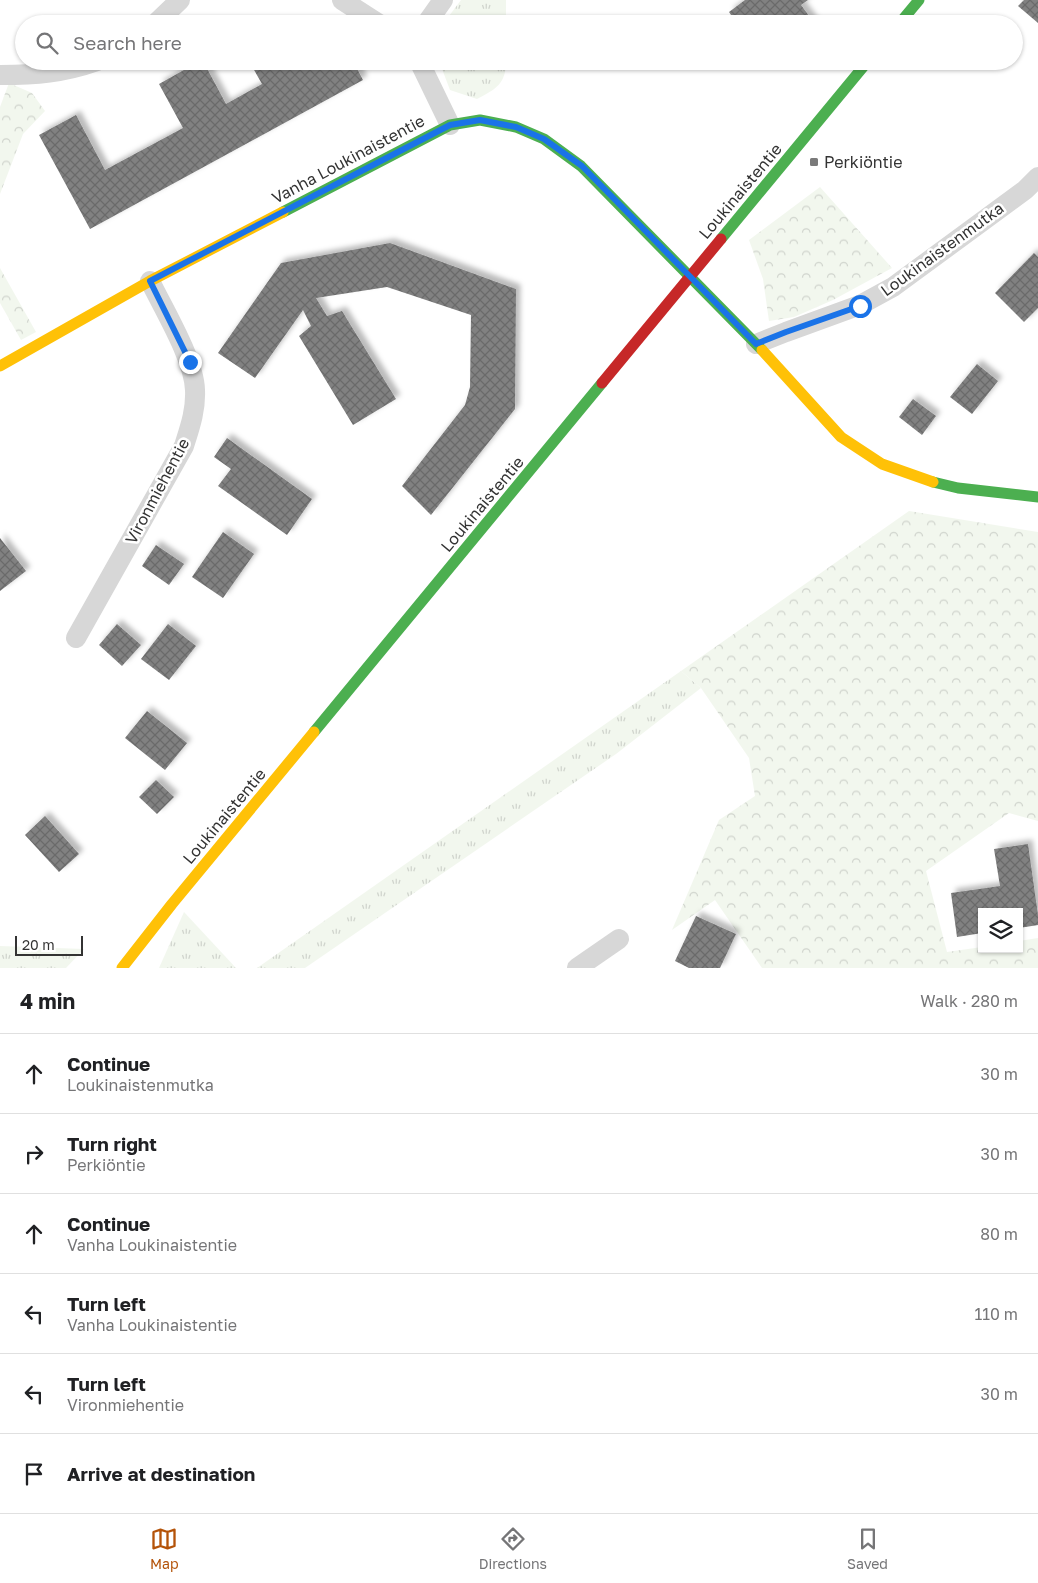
<!DOCTYPE html>
<meta charset="utf-8">
<style>
body{margin:0;font-family:"Golos Text",sans-serif;background:#f2f2f2;color:#202124}
.controls{position:absolute;right:15px;bottom:15px;display:grid;overflow:hidden;border-radius:0px;box-shadow:0 1px 4px #0004}
.controls button{width:45px;height:45px;display:grid;place-items:center;padding:0;border:0;border-bottom:1px solid #e0e0e0;background:#fff;color:#202124;font:25px sans-serif}
.scale{position:absolute;left:15px;bottom:12px;width:68px;box-sizing:border-box;padding-left:5px;border:2px solid #333;border-top:0;font-size:14px;line-height:18px;white-space:nowrap;color:#333;-webkit-text-stroke:4px #fff;paint-order:stroke}
.stop{position:absolute;width:15px;height:15px;margin:-11px;border:4px solid #1a73e8;border-radius:50%;background:#fff}
.stop.end{background:#1a73e8;border-color:#fff;box-shadow:0 1px 5px #0008}
.list{margin:0;padding:0;list-style:none}
h2{display:flex;justify-content:space-between;align-items:center;height:65px;margin:0;padding:0 20px;font-size:21px}
h2 small{font-size:16px;font-weight:400;color:#757577}
.list li{display:grid;grid-template-columns:32px 1fr auto;gap:15px;align-items:center;box-sizing:border-box;height:80px;padding:0 20px;border-top:1px solid #e0e0e0}
.list b{display:block;font-size:19px;white-space:nowrap}
.list p{margin:0;font-size:16px;white-space:nowrap;color:#757577}
.list em{font-size:16px;font-style:normal;color:#757577}
.icon{flex:none;width:28px;height:28px;fill:none;stroke:currentColor;stroke-width:2;stroke-linecap:round;stroke-linejoin:round}
.map{position:relative;flex:none;width:1038px;height:968px;overflow:hidden}
.search{position:absolute;background:#fff;box-shadow:0 1px 4px #0004;left:15px;right:15px;top:15px;height:55px;display:flex;align-items:center;gap:12px;box-sizing:border-box;padding:0 18px;border-radius:28px;color:#757577;font-size:19px}
.sheet{height:545px;background:#fff}
nav{display:flex;justify-content:space-around;align-items:center;box-sizing:border-box;height:70px;border-top:1px solid #e0e0e0;background:#fff;font-size:14px;color:#757577}
nav a{display:grid;justify-items:center;gap:2px}
nav .on{color:#b45309}
.map>svg:first-child{display:block}
.grass{fill:url(#grass-tufts)}
.forest{fill:url(#forest-crowns)}
.building{fill:url(#building-cross-hatch);filter:url(#shadow)}
.lines{fill:none;stroke-linecap:round;stroke-linejoin:round}
.street{stroke:#d7d7d7;stroke-width:20}
.fast{stroke:#4caf50;stroke-width:11}
.slow{stroke:#ffc107;stroke-width:11}
.jam{stroke:#c62828;stroke-width:11}
.route{stroke:#1a73e8;stroke-width:6}
.poi-dot{fill:#7a7a7a;stroke:#fff;stroke-width:2}
.labels{text-anchor:middle;dominant-baseline:central;stroke-width:5;stroke-linejoin:round;paint-order:stroke}
.street-label{font-size:16px;fill:#333;stroke:#fff}
.poi-label{font-size:16px;fill:#333;stroke:#fff;text-anchor:start}
</style>
<div class="map">
<svg width="1038" height="968" viewBox="0 0 1038 968">
<defs>
<pattern id="grass-tufts" width="24" height="20" patternUnits="userSpaceOnUse" patternTransform="scale(1.25)"><rect width="24" height="20" fill="#f2f7ee"/><path d="M3 7l-1-3M5 7V3M7 7l1-3M15 17l-1-3M17 17v-4M19 17l1-3" fill="none" stroke="#d0d4cd"/></pattern>
<pattern id="forest-crowns" width="20" height="18" patternUnits="userSpaceOnUse" patternTransform="scale(1.25)"><rect width="20" height="18" fill="#f2f7ee"/><path d="M2 6a3 3 0 1 1 6 0M12 15a3 3 0 1 1 6 0" fill="none" stroke="#d0d4cd"/></pattern>
<pattern id="building-cross-hatch" width="8" height="8" patternUnits="userSpaceOnUse" patternTransform="scale(1.25)"><rect width="8" height="8" fill="#818181"/><path d="M0 0l8 8M0 8l8-8" fill="none" stroke="#6a6a6a"/></pattern>
<filter id="shadow"><feDropShadow dx="4.5" dy="-4.5" stdDeviation="2.5" flood-color="#0004"/></filter>
</defs>
<rect width="100%" height="100%" fill="#fff"/>
<g class="grass">
<polygon points="461,0 506,0 506,24 443,24"/>
<path d="M439,61H506C506,84 496,89 477,99L450,90Z"/>
<polygon points="681,671 701,688 616,754 305,968 257,968"/>
<polygon points="184,912 236,968 159,968"/>
<polygon points="0,946 84,949 66,968 0,968"/>
</g>
<g class="forest">
<polygon points="9,83 32,93 45,111 23,134 0,194 0,107"/>
<polygon points="820,187 892,268 833,300 794,317 769,321 763,279 749,240"/>
<polygon points="0,268 36,332 21,340 0,303"/>
<polygon points="909,511 1038,532 1038,821 1009,813 926,871 947,952 982,947 982,949 1019,949 1019,941 1038,938 1038,968 762,968 715,900 672,930 719,820 755,796 749,758 701,688 681,671"/>
</g>
<g class="building">
<polygon points="745,0 808,0 801,5 815,24 737,24 729,12"/>
<polygon points="1024,0 1038,0 1038,23 1018,6"/>
<polygon points="200,61 203,61 226,104 262,84 249,61 301,61 305,69 319,61 353,61 363,80 90,229 39,135 76,115 105,170 183,128 159,84"/>
<polygon points="390,243 516,289 515,409 431,515 402,486 465,405 470,387 471,315 387,287 316,298 327,316 342,311 396,399 353,425 299,336 311,326 303,310 255,378 218,353 281,263"/>
<polygon points="1034,253 1038,257 1038,308 1024,322 995,293"/>
<polygon points="977,364 998,381 972,414 950,397"/>
<polygon points="913,399 936,416 922,435 899,417"/>
<polygon points="227,438 312,499 287,535 218,486 231,469 214,457"/>
<polygon points="223,532 254,554 223,598 192,577"/>
<polygon points="0,538 26,571 0,591"/>
<polygon points="156,545 184,564 169,585 142,566"/>
<polygon points="117,624 141,645 122,666 99,645"/>
<polygon points="168,624 196,646 169,680 141,659"/>
<polygon points="147,711 187,743 165,770 125,738"/>
<polygon points="156,780 174,797 157,814 139,797"/>
<polygon points="45,816 79,854 59,872 25,835"/>
<polygon points="1028,844 1038,915 1038,925 1019,928 1019,912 982,912 982,933 957,937 951,893 1000,886 994,849"/>
<polygon points="696,916 736,934 720,968 689,968 675,961"/>
</g>
<g class="lines">
<g class="street">
<polyline points="342,0 379,24"/>
<polyline points="155,24 180,0"/>
<polyline points="426,24 443,0"/>
<polyline points="419,61 450,125"/>
<path d="M0,75C36,75 63,73 97,61"/>
<polyline points="756,344 786,332 860,305 893,287 1025,190 1038,177"/>
<path d="M76,638L184,446C190,427 196,410 195,390C194,359 164,310 150,281"/>
<polyline points="577,968 619,939"/>
</g>
<g class="fast">
<polyline points="899,24 919,0"/>
<polyline points="283,212 450,125 480,120 516,127 544,139 581,166 762,350"/>
<polyline points="721,239 868,61"/>
<polyline points="933,482 958,488 1038,497"/>
<polyline points="314,732 602,383"/>
</g>
<g class="slow">
<polyline points="762,350 841,437 882,464 933,482"/>
<polyline points="0,366 150,281 283,212"/>
<polyline points="122,968 172,904 314,732"/>
</g>
<polyline class="jam" points="602,383 721,239"/>
</g>
<g class="lines">
<polyline class="route" points="190,362 150,281 450,125 480,120 516,127 544,139 582,166 756,344 786,332 860,306"/>
</g>
<rect class="poi-dot" x="809" y="157" width="10" height="10" rx="2.5"/>
<g class="labels">
<g class="street-label">
<text transform="translate(348 159) rotate(-28)">Vanha Loukinaistentie</text>
<text transform="translate(740 191) rotate(-50)">Loukinaistentie</text>
<text transform="translate(942 249) rotate(-36)">Loukinaistenmutka</text>
<text transform="translate(157 491) rotate(-62)">Vironmiehentie</text>
<text transform="translate(482 504) rotate(-50)">Loukinaistentie</text>
<text transform="translate(224 816) rotate(-50)">Loukinaistentie</text>
</g>
<g class="poi-label">
<text x="824" y="162">Perkiöntie</text>
</g>
</g>
</svg>
<div class="controls">
<button><svg class="icon" aria-label="layers" viewBox="0 0 24 24"><path d="M12 4l9 5-9 5-9-5zM3 14l9 5 9-5"/></svg></button>
</div>
<div class="scale">20 m</div>
<div class="stop" style="left:860px;top:306px"></div>
<div class="stop end" style="left:190px;top:362px"></div>
<div class="search"><svg class="icon" aria-label="search" viewBox="0 0 24 24"><circle cx="10" cy="10" r="6"/><path d="M15 15l6 6"/></svg>Search here</div>
</div>
<section class="sheet">
<h2>4 min<small>Walk · 280 m</small></h2>
<ul class="list">
<li><svg class="icon" aria-label="ahead" viewBox="0 0 24 24"><path d="M12 20V5M6 11l6-6 6 6"/></svg><div><b>Continue</b><p>Loukinaistenmutka</p></div><em>30 m</em></li>
<li><svg class="icon" aria-label="right" viewBox="0 0 24 24"><path d="M7 20v-9h11M14 6l5 5-5 5"/></svg><div><b>Turn right</b><p>Perkiöntie</p></div><em>30 m</em></li>
<li><svg class="icon" aria-label="ahead" viewBox="0 0 24 24"><path d="M12 20V5M6 11l6-6 6 6"/></svg><div><b>Continue</b><p>Vanha Loukinaistentie</p></div><em>80 m</em></li>
<li><svg class="icon" aria-label="left" viewBox="0 0 24 24"><path d="M17 20v-9H6M10 6l-5 5 5 5"/></svg><div><b>Turn left</b><p>Vanha Loukinaistentie</p></div><em>110 m</em></li>
<li><svg class="icon" aria-label="left" viewBox="0 0 24 24"><path d="M17 20v-9H6M10 6l-5 5 5 5"/></svg><div><b>Turn left</b><p>Vironmiehentie</p></div><em>30 m</em></li>
<li><svg class="icon" aria-label="arrive" viewBox="0 0 24 24"><path d="M6 21V4h12l-3 4 3 4H6"/></svg><div><b>Arrive at destination</b></div></li>
</ul>
</section>
<nav>
<a class="on"><svg class="icon" aria-label="map" viewBox="0 0 24 24"><path d="M3 6l6-2 6 2 6-2v14l-6 2-6-2-6 2zM9 4v14M15 6v14"/></svg>Map</a>
<a><svg class="icon" aria-label="directions" viewBox="0 0 24 24"><path d="M12 3l9 9-9 9-9-9zM9 14v-3h6M13 9l2 2-2 2"/></svg>Directions</a>
<a><svg class="icon" aria-label="saved" viewBox="0 0 24 24"><path d="M7 4h10v16l-5-4-5 4z"/></svg>Saved</a>
</nav>
